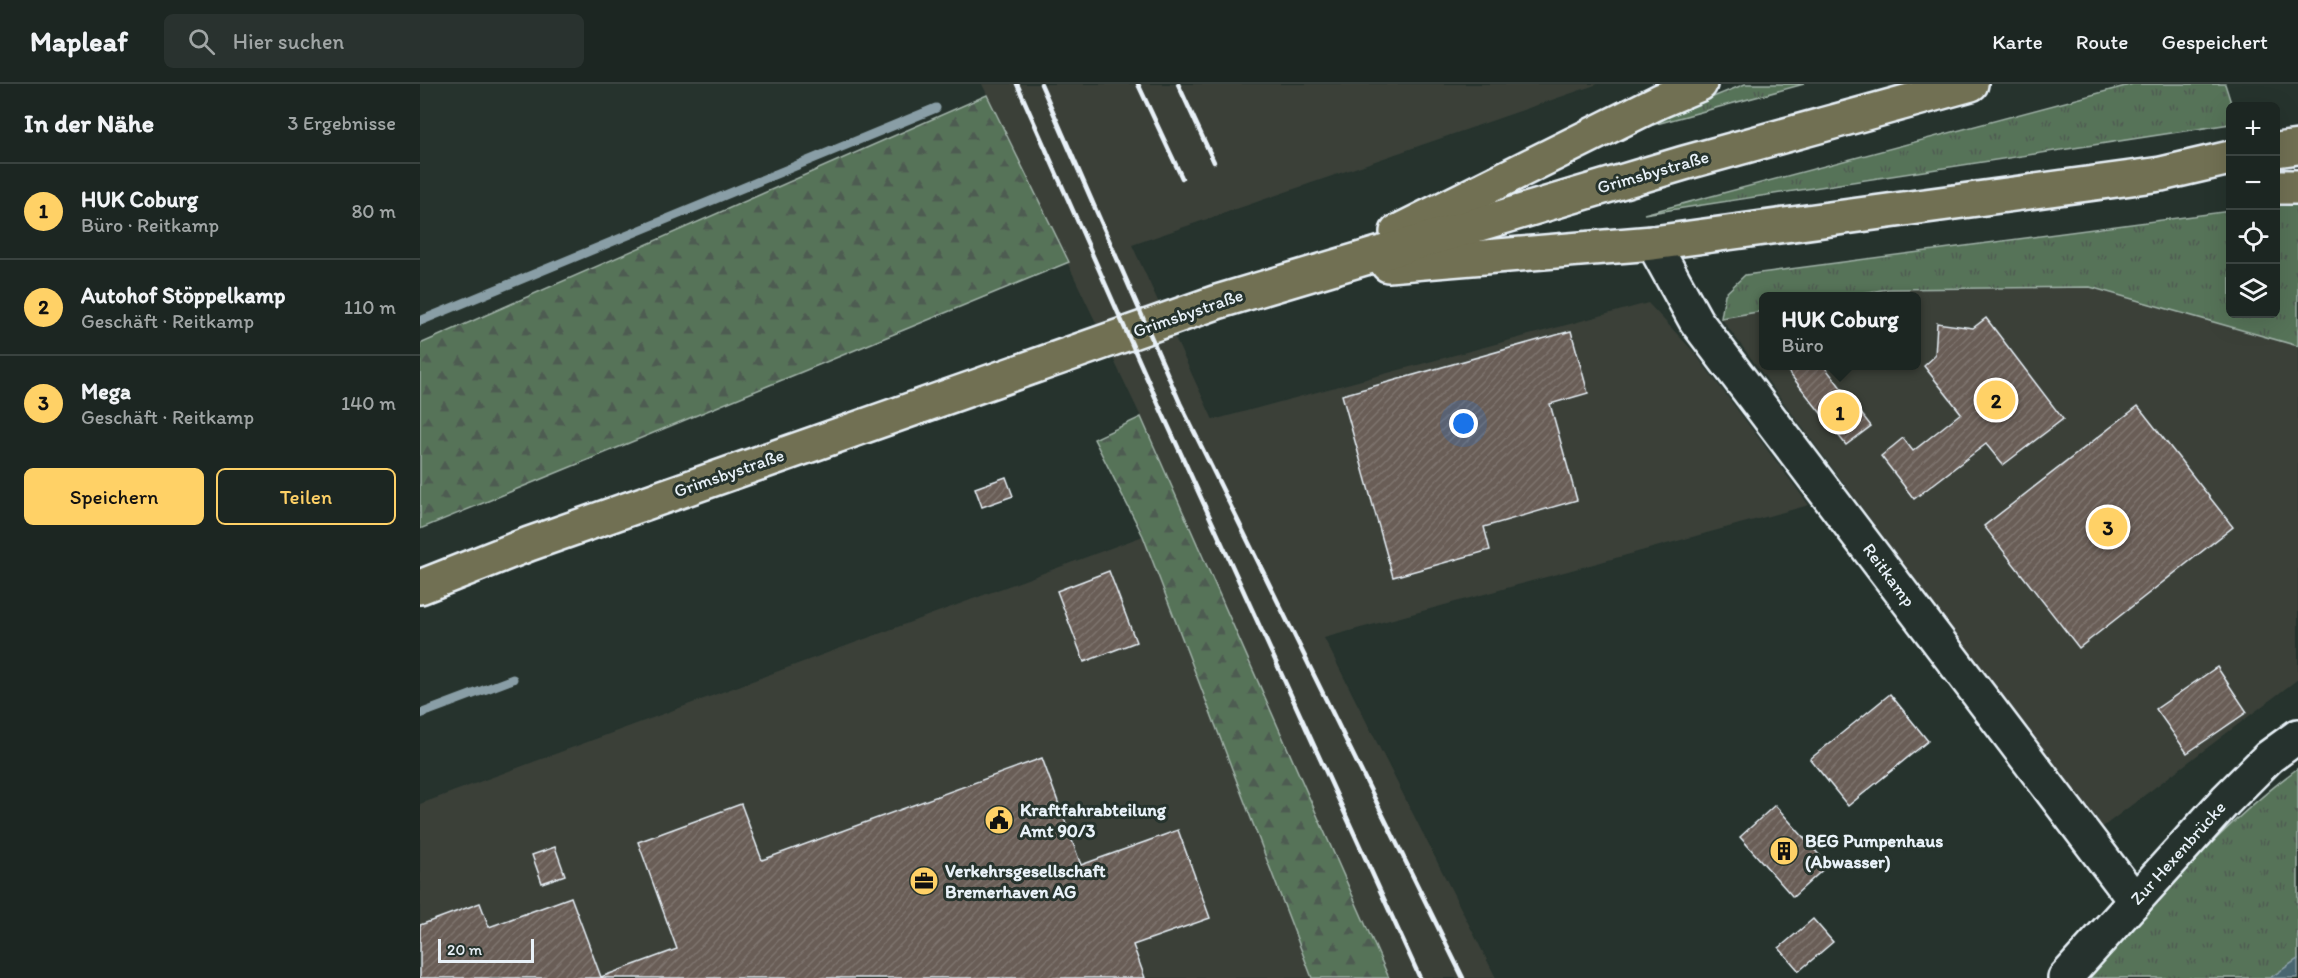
<!DOCTYPE html>
<html lang="de">
<meta charset="utf-8">
<style>
body{margin:0;font-family:Itim,sans-serif;background:#29322f;color:#f1f3f6}
.controls{position:absolute;right:18px;top:18px;display:grid;overflow:hidden;border-radius:9px;box-shadow:0 6px 24px #0002}
.controls button{width:54px;height:54px;display:grid;place-items:center;padding:0;border:0;border-bottom:2px solid #3a4340;background:#1c2622;color:#f1f3f6;font:30px sans-serif}
.scale{position:absolute;left:18px;bottom:15px;width:96px;box-sizing:border-box;padding-left:6px;border:3px solid #e8f1f8;border-top:0;font-size:16px;line-height:21px;white-space:nowrap;color:#e8f1f8;-webkit-text-stroke:4px #26332d;paint-order:stroke}
.you{position:absolute;left:1044px;top:340px;width:21px;height:21px;margin:-15px;border:4px solid #fff;border-radius:50%;background:#1a73e8;box-shadow:0 0 0 9px #1a73e833}
.badge{display:grid;place-items:center;width:39px;height:39px;border-radius:50%;background:#ffd166;color:#111;font-size:20px;font-weight:700}
.pin{position:absolute;translate:-50% -50%;border:3px solid #fff;box-shadow:0 2px 6px #0006}
.popup{position:absolute;left:1339px;top:208px;width:162px;height:78px;box-sizing:border-box;display:grid;place-content:center;border-radius:9px;background:#1c2622;filter:drop-shadow(0 2px 4px #0005);font-size:20px;white-space:nowrap;color:#a0a5a5}
.popup b{font-size:22px;color:#f1f3f6}
.popup::after{content:'';position:absolute;left:50%;top:100%;margin-left:-12px;border:12px solid transparent;border-top-color:#1c2622}
.list{margin:0;padding:0;list-style:none}
h2{display:flex;justify-content:space-between;align-items:center;height:78px;margin:0;padding:0 24px;font-size:26px}
h2 small{font-size:20px;font-weight:400;color:#a0a5a5}
.list li{display:grid;grid-template-columns:39px 1fr auto;gap:18px;align-items:center;box-sizing:border-box;height:96px;padding:0 24px;border-top:2px solid #3a4340}
.list b{display:block;font-size:22px;white-space:nowrap}
.list p{margin:0;font-size:20px;white-space:nowrap;color:#a0a5a5}
.list em{font-size:20px;font-style:normal;color:#a0a5a5}
.actions{display:flex;gap:12px;padding:18px 24px}
.actions a{flex:1;padding:14px 0;border:2px solid #ffd166;border-radius:9px;text-align:center;font-size:21px;color:#ffd166}
.actions .main{background:#ffd166;color:#111}
.icon{flex:none;width:33px;height:33px;fill:none;stroke:currentColor;stroke-width:2;stroke-linecap:round;stroke-linejoin:round}
.map{position:relative;flex:none;width:1878px;height:894px;overflow:hidden}
header{display:flex;align-items:center;gap:36px;box-sizing:border-box;height:84px;padding:0 30px;background:#1c2622;border-bottom:2px solid #3a4340}
header strong{font-size:28px}
nav{display:flex;gap:33px;margin-inline-start:auto;font-size:21px}
.search{width:420px;height:54px;background:#29322f;display:flex;align-items:center;gap:15px;box-sizing:border-box;padding:0 21px;border-radius:9px;color:#a0a5a5;font-size:22px}
main{display:flex}
aside{flex:1;background:#1c2622}
.map>svg:first-child{display:block}
.built{fill:#3a4039}
.grass{fill:url(#grass-tufts);stroke:#a0b2a8;stroke-width:1.5}
.forest{fill:url(#forest-firs);stroke:#a0b2a8;stroke-width:1.5}
.water{fill:#4a6670;stroke:#899ea6;stroke-width:1.5}
.lines{fill:none;stroke-linecap:round;stroke-linejoin:round}
.stream{stroke:#899ea6;stroke-width:9}
.building{fill:url(#building-hatch);stroke:#e8f1f8;stroke-width:1.5}
.minor-casing{stroke:#e8f1f8;stroke-width:38}
.highway-casing{stroke:#e8f1f8;stroke-width:38}
.minor{stroke:#26332d;stroke-width:33}
.highway{stroke:#716f52;stroke-width:33}
.rail{stroke:#e8f1f8;stroke-width:4.5}
.labels{text-anchor:middle;dominant-baseline:central;stroke-width:6;stroke-linejoin:round;paint-order:stroke}
.street-label{font-size:18px;fill:#e8f1f8;stroke:#26332d}
.poi-label{font-size:18px;font-weight:bold;fill:#e8f1f8;stroke:#26332d;text-anchor:start}
</style>
<header>
<strong>Mapleaf</strong>
<div class="search"><svg class="icon" aria-label="search" viewBox="0 0 24 24"><circle cx="10" cy="10" r="6"/><path d="M15 15l6 6"/></svg>Hier suchen</div>
<nav><a>Karte</a><a>Route</a><a>Gespeichert</a></nav>
</header>
<main>
<aside>
<h2>In der Nähe<small>3 Ergebnisse</small></h2>
<ul class="list">
<li><span class="badge">1</span><div><b>HUK Coburg</b><p>Büro · Reitkamp</p></div><em>80 m</em></li>
<li><span class="badge">2</span><div><b>Autohof Stöppelkamp</b><p>Geschäft · Reitkamp</p></div><em>110 m</em></li>
<li><span class="badge">3</span><div><b>Mega</b><p>Geschäft · Reitkamp</p></div><em>140 m</em></li>
</ul>
<div class="actions"><a class="main">Speichern</a><a>Teilen</a></div>
</aside>
<div class="map">
<svg width="1878" height="894" viewBox="0 0 1878 894">
<defs>
<pattern id="grass-tufts" width="24" height="20" patternUnits="userSpaceOnUse" patternTransform="scale(1.5)"><rect width="24" height="20" fill="#577359"/><path d="M3 7l-1-3M5 7V3M7 7l1-3M15 17l-1-3M17 17v-4M19 17l1-3" fill="none" stroke="#4e5b51"/></pattern>
<pattern id="forest-firs" width="22" height="20" patternUnits="userSpaceOnUse" patternTransform="scale(1.5)"><rect width="22" height="20" fill="#577359"/><path d="M5 1l3.5 6h-7zM16 11l3.5 6h-7z" fill="#4e5b51"/></pattern>
<pattern id="building-hatch" width="6" height="6" patternUnits="userSpaceOnUse" patternTransform="scale(1.5)"><rect width="6" height="6" fill="#695d56"/><path d="M-1 1l2-2M0 6l6-6M5 7l2-2" fill="none" stroke="#7e756f"/></pattern>
</defs>
<rect width="100%" height="100%" fill="#26332d"/>
<filter id="ink" filterUnits="userSpaceOnUse"><feTurbulence type="fractalNoise" baseFrequency=".0167" numOctaves="2"/><feDisplacementMap in="SourceGraphic" scale="12" xChannelSelector="R" yChannelSelector="G"/><feConvolveMatrix kernelMatrix="1 2 1 2 8 2 1 2 1" color-interpolation-filters="sRGB"/></filter>
<g filter="url(#ink)">
<g class="built">
<polygon points="562,0 1178,0 712,161 793,336 1228,219 1274,268 1389,421 904,554 1076,894 969,894 721,333"/>
<polygon points="1670,203 1878,262 1878,595 1680,745 1301,234 1343,227 1344,282 1496,282 1496,212 1424,212 1468,205"/>
<polygon points="723,452 892,894 0,894 0,720"/>
</g>
<g class="grass">
<polygon points="1325,0 1384,0 1207,48"/>
<polygon points="1713,0 1805,0 1812,22 1810,40 1224,130"/>
<polygon points="1878,118 1878,262 1670,203 1468,205 1424,212 1344,212 1343,227 1301,234 1305,210 1325,191 1810,127 1810,230 1856,230 1856,121"/>
<path d="M1878,684V875L1850,894H1668C1733,820 1799,743 1878,684Z"/>
</g>
<g class="forest">
<polygon points="567,11 649,178 0,445 0,260"/>
<polygon points="721,333 969,894 892,894 723,452 674,355"/>
</g>
<polygon class="water" points="1878,875 1878,894 1850,894"/>
<g class="lines">
<g class="stream">
<polyline points="0,237 516,24"/>
<polyline points="0,630 93,595"/>
</g>
</g>
<g class="building">
<polygon points="1566,234 1643,335 1583,381 1566,360 1494,415 1461,372 1483,354 1493,367 1541,329 1504,282 1515,272 1517,239 1553,244"/>
<polygon points="1151,247 1168,309 1130,320 1157,416 1064,443 1070,466 973,493 922,311"/>
<polygon points="1371,282 1404,282 1451,342 1426,361 1366,285"/>
<polygon points="1718,322 1813,443 1659,564 1564,442"/>
<polygon points="586,393 593,412 562,423 555,404"/>
<polygon points="689,487 716,558 664,578 637,507"/>
<polygon points="1797,583 1827,628 1767,669 1736,625"/>
<polygon points="1470,610 1508,657 1428,722 1390,675"/>
<polygon points="622,674 661,781 758,746 790,834 713,861 725,894 0,894 0,841 60,819 69,843 151,813 181,893 257,865 218,758 321,720 342,776"/>
<polygon points="1355,721 1408,781 1373,813 1320,753"/>
<polygon points="135,763 145,791 122,799 112,771"/>
<polygon points="1393,835 1413,858 1379,887 1359,864"/>
</g>
<g class="lines">
<g class="minor-casing">
<g id="minor">
<polyline points="1233,159 1276,237 1715,817"/>
<polyline points="1645,894 1806,716 1849,673 1878,652"/>
</g>
</g>
<g class="highway-casing">
<g id="highway">
<polyline points="1856,66 1878,63"/>
<polyline points="1856,103 1878,103"/>
<polyline points="977,148 1240,17 1280,0"/>
<polyline points="968,181 1233,159 1741,90 1810,74"/>
<polyline points="0,503 109,460 797,218 1264,79 1551,0"/>
</g>
</g>
<use href="#minor" class="minor"/>
<use href="#highway" class="highway"/>
<g class="rail">
<polyline points="597,0 741,326 1000,894"/>
<polyline points="621,0 760,319 1043,894"/>
<polyline points="718,0 762,94"/>
<polyline points="758,0 794,78"/>
</g>
</g>
</g>
<defs>
<g id="civic-disc" transform="scale(1.5)"><circle r="9.5" fill="#ffd166" stroke="#26332d"/><path d="M-.6-6.5H3V-4.5H.6V-3L4-1V1h2V6H-6V1h2V-1L-.6-3ZM-1.2 2.5V6h2.4V2.5Z" fill="#111"/></g>
<g id="building-disc" transform="scale(1.5)"><circle r="9.5" fill="#ffd166" stroke="#26332d"/><path d="M-4-6H4V6H1V3H-1V6H-4ZM-2.5-4.3h1.7v1.8h-1.7ZM.8-4.3h1.7v1.8H.8ZM-2.5-1h1.7V.8h-1.7ZM.8-1h1.7V.8H.8Z" fill="#111"/></g>
<g id="office-disc" transform="scale(1.5)"><circle r="9.5" fill="#ffd166" stroke="#26332d"/><path d="M-6-3h4V-5.5h4V-3h4V5H-6ZM-1-4.5V-3h2v-1.5ZM-6 0V1H6V0Z" fill="#111"/></g>
</defs>
<g fill-rule="evenodd">
<use href="#civic-disc" x="579" y="736"/>
<use href="#building-disc" x="1364" y="767"/>
<use href="#office-disc" x="504" y="797"/>
</g>
<g class="labels">
<g class="street-label">
<text transform="translate(1233 88) rotate(-16)">Grimsbystraße</text>
<text transform="translate(768 229) rotate(-19)">Grimsbystraße</text>
<text transform="translate(309 389) rotate(-19)">Grimsbystraße</text>
<text transform="translate(1469 491) rotate(53)">Reitkamp</text>
<text transform="translate(1758 769) rotate(-48)">Zur Hexenbrücke</text>
</g>
<g class="poi-label">
<text x="600" y="726">Kraftfahrabteilung<tspan x="600" dy="21">Amt 90/3</tspan></text>
<text x="1385" y="757">BEG Pumpenhaus<tspan x="1385" dy="21">(Abwasser)</tspan></text>
<text x="525" y="787">Verkehrsgesellschaft<tspan x="525" dy="21">Bremerhaven AG</tspan></text>
</g>
</g>
</svg>
<div class="controls">
<button>+</button>
<button>−</button>
<button><svg class="icon" aria-label="locate" viewBox="0 0 24 24"><circle cx="12" cy="12" r="6"/><path d="M12 2v4M12 18v4M2 12h4M18 12h4"/></svg></button>
<button><svg class="icon" aria-label="layers" viewBox="0 0 24 24"><path d="M12 4l9 5-9 5-9-5zM3 14l9 5 9-5"/></svg></button>
</div>
<div class="scale">20 m</div>
<div class="you"></div>
<div class="pin badge" style="left:1420px;top:328px">1</div>
<div class="popup"><b>HUK Coburg</b>Büro</div>
<div class="pin badge" style="left:1576px;top:316px">2</div>
<div class="pin badge" style="left:1688px;top:443px">3</div>
</div>
</main>
